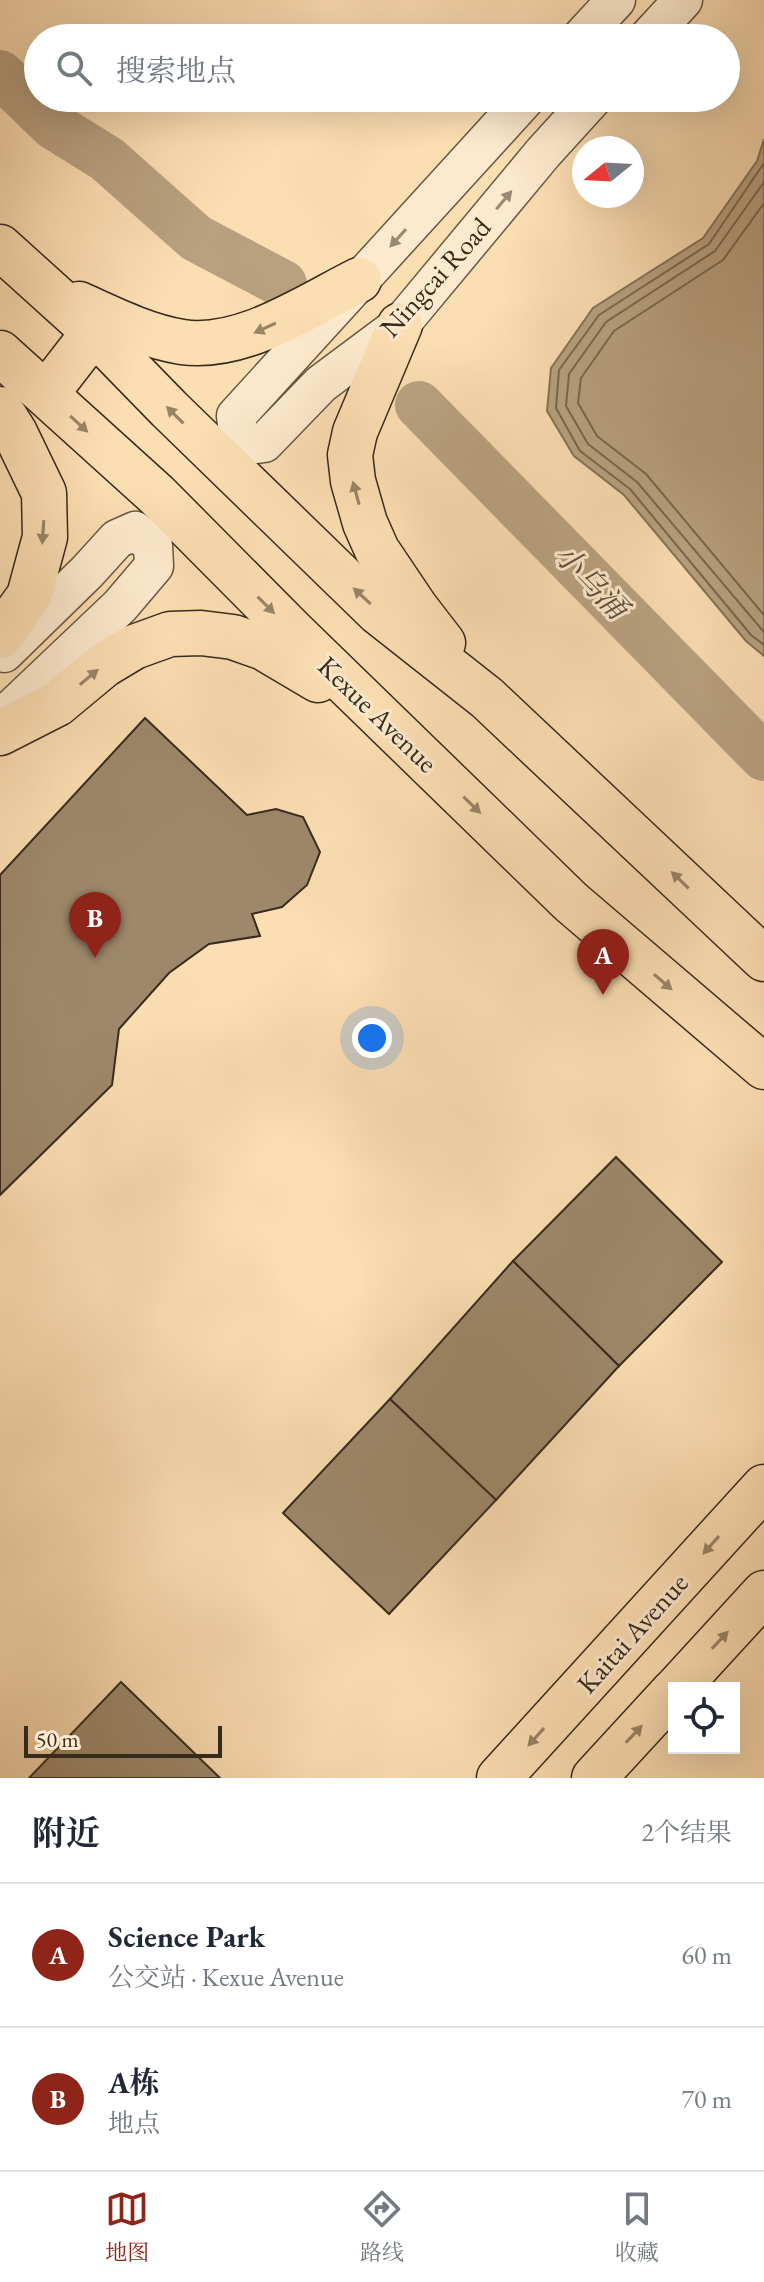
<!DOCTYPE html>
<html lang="zh">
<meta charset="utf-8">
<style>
body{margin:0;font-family:"EB Garamond","Noto Serif SC",serif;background:#f6f6f7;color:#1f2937}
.controls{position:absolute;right:24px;bottom:24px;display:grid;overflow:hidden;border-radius:0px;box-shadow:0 8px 32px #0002}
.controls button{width:72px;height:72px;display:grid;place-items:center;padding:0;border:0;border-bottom:2px solid #e0e1e3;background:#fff;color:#1f2937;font:40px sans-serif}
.compass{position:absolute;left:572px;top:136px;width:72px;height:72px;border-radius:50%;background:#fff;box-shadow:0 8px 32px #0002;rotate:252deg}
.scale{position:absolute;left:24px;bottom:20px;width:198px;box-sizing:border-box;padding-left:8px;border:4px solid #372b1c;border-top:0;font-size:22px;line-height:28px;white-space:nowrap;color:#372b1c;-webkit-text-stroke:6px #fdeace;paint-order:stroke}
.you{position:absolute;left:372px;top:1038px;width:28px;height:28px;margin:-20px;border:6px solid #fff;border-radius:50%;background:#1a73e8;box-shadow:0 0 0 12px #1a73e833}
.badge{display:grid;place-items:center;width:52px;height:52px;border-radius:50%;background:#8f2418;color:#fff;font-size:26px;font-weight:700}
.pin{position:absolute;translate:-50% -66px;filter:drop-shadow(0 2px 4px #0008)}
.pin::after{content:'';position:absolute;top:42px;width:28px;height:24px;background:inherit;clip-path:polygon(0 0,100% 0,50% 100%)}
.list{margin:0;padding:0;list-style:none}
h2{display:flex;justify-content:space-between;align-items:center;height:104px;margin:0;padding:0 32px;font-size:34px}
h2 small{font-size:26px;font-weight:400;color:#747a83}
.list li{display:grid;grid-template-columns:52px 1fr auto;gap:24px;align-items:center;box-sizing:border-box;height:144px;padding:0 32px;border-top:2px solid #e0e1e3}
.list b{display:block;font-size:30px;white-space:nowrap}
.list p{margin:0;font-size:26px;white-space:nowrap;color:#747a83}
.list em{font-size:26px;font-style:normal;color:#747a83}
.icon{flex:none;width:44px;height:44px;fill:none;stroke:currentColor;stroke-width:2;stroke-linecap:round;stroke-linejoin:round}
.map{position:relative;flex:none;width:764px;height:1778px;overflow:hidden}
.search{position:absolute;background:#fff;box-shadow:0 8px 32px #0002;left:24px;right:24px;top:24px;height:88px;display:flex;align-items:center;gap:20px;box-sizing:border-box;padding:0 28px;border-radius:44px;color:#747a83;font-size:30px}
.sheet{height:392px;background:#fff}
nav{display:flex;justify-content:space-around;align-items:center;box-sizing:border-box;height:112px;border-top:2px solid #e0e1e3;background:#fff;font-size:22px;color:#747a83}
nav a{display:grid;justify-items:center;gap:4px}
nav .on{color:#8f2418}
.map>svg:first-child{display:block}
.water{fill:#b9a180;stroke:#857258;stroke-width:2}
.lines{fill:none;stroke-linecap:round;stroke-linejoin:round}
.shore{stroke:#78664e;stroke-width:2}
.river{stroke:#b9a180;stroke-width:48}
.building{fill:#9d886b;stroke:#372b1c;stroke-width:2}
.minor-casing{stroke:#685842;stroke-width:41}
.major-casing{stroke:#372b1c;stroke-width:47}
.minor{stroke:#fdeace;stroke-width:38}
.major{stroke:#fcdeb3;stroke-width:44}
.oneway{fill:#9a8a75}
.oneway2{fill:#9a8468}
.labels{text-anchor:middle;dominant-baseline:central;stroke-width:6;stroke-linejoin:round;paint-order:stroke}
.street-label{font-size:28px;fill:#372b1c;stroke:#fdeace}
.water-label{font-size:30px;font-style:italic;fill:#5e4e3a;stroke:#fdeace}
</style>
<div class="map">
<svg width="764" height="1778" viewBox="0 0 764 1778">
<rect width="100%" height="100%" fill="#fcdeb3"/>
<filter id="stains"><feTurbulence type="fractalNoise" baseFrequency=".0025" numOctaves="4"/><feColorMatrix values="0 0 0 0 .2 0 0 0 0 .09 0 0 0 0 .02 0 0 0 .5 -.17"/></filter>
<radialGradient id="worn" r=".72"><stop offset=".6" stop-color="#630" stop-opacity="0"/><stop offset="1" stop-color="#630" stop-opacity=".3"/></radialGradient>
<polygon class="water" points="764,139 764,656 746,641 624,495 574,456 547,411 551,368 593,308 703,238 757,161"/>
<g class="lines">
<g class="shore">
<polyline points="764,163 709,244 599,315 559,370 556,408 580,451 630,489 751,635 764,645"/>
<polyline points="764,182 715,251 606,322 569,374 566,406 588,444 637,482 764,632"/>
<polyline points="764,203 723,260 614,331 581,378 578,403 597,436 646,474 764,615"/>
</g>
<g class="river">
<polyline points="0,74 54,126 107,159 196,238 283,284"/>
<polyline points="419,405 764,757"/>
</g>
</g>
<g class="building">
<polygon points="145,718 247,815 276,809 303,817 320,852 307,885 282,907 252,914 260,936 209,944 169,973 119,1029 112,1085 0,1195 0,875"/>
<polygon points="616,1157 722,1262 619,1366 513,1261"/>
<polygon points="513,1261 619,1366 496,1500 390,1399"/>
<polygon points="390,1399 496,1500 389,1614 283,1513"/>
<polygon points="121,1682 220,1778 29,1778"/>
</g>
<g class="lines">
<g class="minor-casing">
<g id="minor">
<polyline points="581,38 616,0"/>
<polyline points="648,38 683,0"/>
<polyline points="526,98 236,416 238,434 248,445 264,443 321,384 400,325 543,153 593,98"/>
<polyline points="0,720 120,606 154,566 153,545 135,531 117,539 87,572 4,653"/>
</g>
</g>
<g class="major-casing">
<g id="major">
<polyline points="0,247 94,332 169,409 378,612 487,698 764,959"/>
<path d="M79,304C112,319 146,336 182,342C242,351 307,306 359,280"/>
<polyline points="400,325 355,432 350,455 353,481 365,523 377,550 416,608 443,643"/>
<polyline points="0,353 157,495 290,629 571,902 764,1067"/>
<polyline points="46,394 94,332"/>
<polyline points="0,409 15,433 44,493 45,537 29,596 0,636"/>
<polyline points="0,733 57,704 104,665 134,647 170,634 201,633 233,637 264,648 318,680"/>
<polyline points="677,1688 764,1593"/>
<polyline points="499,1778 764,1487"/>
<polyline points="594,1778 674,1691"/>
</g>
</g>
<use href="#minor" class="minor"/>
<use href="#major" class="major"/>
</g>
<defs><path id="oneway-solid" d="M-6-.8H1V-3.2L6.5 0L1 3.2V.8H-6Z" transform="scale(2)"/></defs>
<g class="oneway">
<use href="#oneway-solid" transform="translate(504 200) rotate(-50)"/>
<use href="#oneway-solid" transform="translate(398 238) rotate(132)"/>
</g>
<g class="oneway2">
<use href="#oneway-solid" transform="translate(265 328) rotate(155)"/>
<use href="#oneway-solid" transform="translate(175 415) rotate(-135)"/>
<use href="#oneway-solid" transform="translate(79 424) rotate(43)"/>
<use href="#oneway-solid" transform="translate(356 493) rotate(-105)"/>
<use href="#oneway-solid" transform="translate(43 532) rotate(94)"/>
<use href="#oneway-solid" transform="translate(362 596) rotate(-137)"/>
<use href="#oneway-solid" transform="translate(266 605) rotate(45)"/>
<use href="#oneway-solid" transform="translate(89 677) rotate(-40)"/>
<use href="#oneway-solid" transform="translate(472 805) rotate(44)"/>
<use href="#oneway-solid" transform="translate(680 880) rotate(-136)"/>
<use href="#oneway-solid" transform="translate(663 982) rotate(41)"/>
<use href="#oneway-solid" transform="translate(711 1545) rotate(132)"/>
<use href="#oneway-solid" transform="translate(720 1640) rotate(-47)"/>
<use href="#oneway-solid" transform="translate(634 1734) rotate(-47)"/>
<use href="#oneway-solid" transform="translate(536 1737) rotate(132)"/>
</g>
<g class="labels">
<g class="street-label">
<text transform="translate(435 277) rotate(-48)">Ningcai Road</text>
<text transform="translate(378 714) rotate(44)">Kexue Avenue</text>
<text transform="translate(632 1633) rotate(-48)">Kaitai Avenue</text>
</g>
<g class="water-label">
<text transform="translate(591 581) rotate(46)">小乌涌</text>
</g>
</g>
<rect width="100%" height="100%" filter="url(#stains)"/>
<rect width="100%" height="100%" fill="url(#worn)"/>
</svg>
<div class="controls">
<button><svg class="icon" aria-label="locate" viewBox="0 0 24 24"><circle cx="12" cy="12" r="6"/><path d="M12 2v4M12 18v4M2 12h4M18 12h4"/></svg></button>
</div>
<svg class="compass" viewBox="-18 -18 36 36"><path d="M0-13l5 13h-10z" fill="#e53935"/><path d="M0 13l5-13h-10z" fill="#747a83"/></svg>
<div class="scale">50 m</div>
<div class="you"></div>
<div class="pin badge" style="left:603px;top:995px">A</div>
<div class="pin badge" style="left:95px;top:958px">B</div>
<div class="search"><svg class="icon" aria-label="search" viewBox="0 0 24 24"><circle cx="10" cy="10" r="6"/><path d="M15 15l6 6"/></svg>搜索地点</div>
</div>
<section class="sheet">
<h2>附近<small>2个结果</small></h2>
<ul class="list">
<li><span class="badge">A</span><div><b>Science Park</b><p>公交站 · Kexue Avenue</p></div><em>60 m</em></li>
<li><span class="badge">B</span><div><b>A栋</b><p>地点</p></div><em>70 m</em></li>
</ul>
</section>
<nav>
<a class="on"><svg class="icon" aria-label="map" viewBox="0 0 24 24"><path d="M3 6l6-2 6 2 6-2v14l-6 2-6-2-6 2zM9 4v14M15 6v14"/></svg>地图</a>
<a><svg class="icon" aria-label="directions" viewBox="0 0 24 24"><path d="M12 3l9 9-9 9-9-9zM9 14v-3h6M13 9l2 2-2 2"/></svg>路线</a>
<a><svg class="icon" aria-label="saved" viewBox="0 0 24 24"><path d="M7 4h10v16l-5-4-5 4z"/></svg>收藏</a>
</nav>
